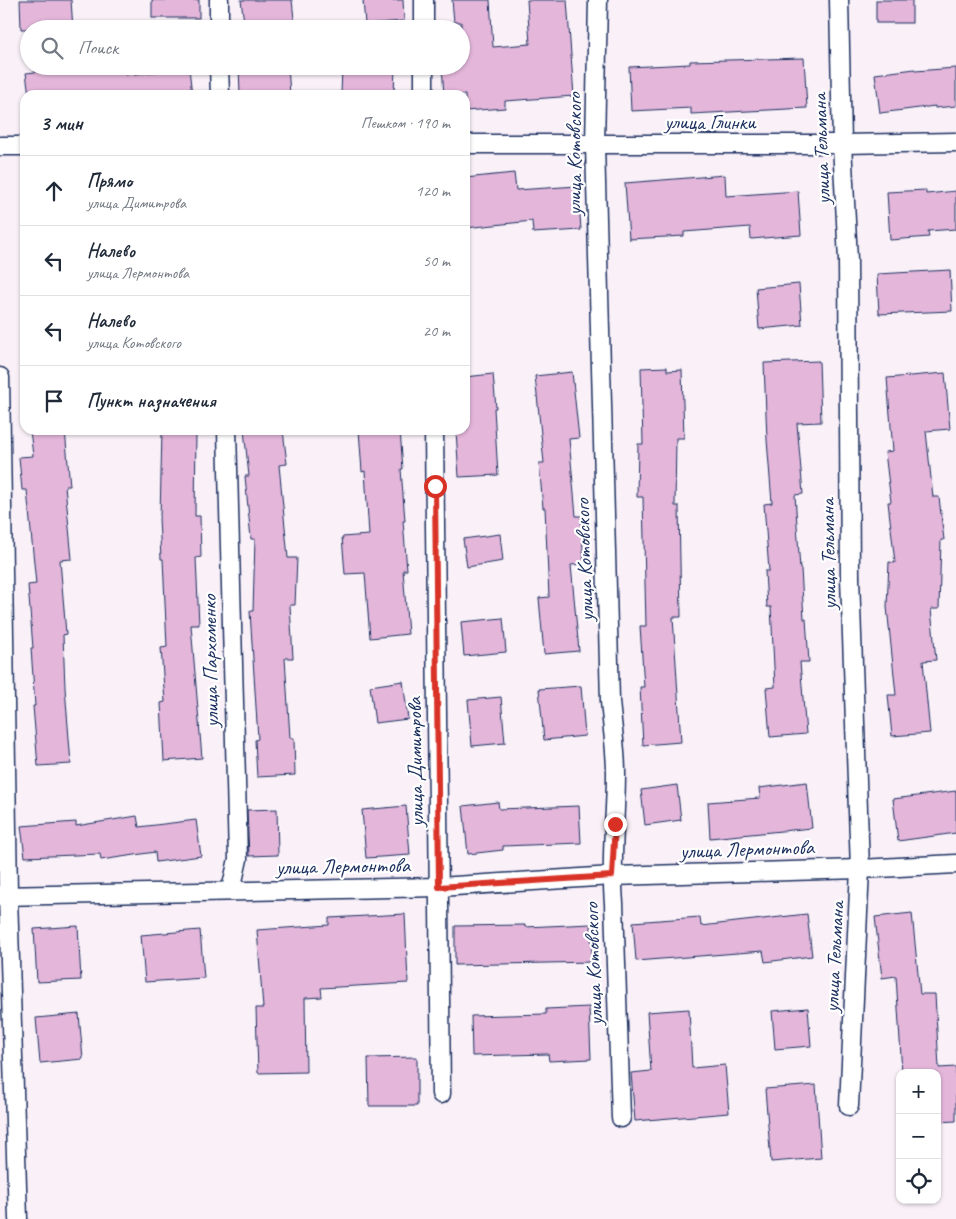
<!DOCTYPE html>
<html lang="ru">
<meta charset="utf-8">
<style>
body{margin:0;font-family:Caveat,sans-serif;background:#f2f2f3;color:#1f2937}
.controls{position:absolute;right:15px;bottom:15px;display:grid;overflow:hidden;border-radius:10px;box-shadow:0 1px 4px #0004}
.controls button{width:45px;height:45px;display:grid;place-items:center;padding:0;border:0;border-bottom:1px solid #e0e1e3;background:#fff;color:#1f2937;font:25px sans-serif}
.stop{position:absolute;width:15px;height:15px;margin:-11px;border:4px solid #d93025;border-radius:50%;background:#fff}
.stop.end{background:#d93025;border-color:#fff;box-shadow:0 1px 5px #0008}
.list{margin:0;padding:0;list-style:none}
h2{display:flex;justify-content:space-between;align-items:center;height:65px;margin:0;padding:0 20px;font-size:21px}
h2 small{font-size:16px;font-weight:400;color:#747a83}
.list li{display:grid;grid-template-columns:32px 1fr auto;gap:15px;align-items:center;box-sizing:border-box;height:70px;padding:0 20px;border-top:1px solid #e0e1e3}
.list b{display:block;font-size:19px;white-space:nowrap}
.list p{margin:0;font-size:16px;white-space:nowrap;color:#747a83}
.list em{font-size:16px;font-style:normal;color:#747a83}
.icon{flex:none;width:28px;height:28px;fill:none;stroke:currentColor;stroke-width:2;stroke-linecap:round;stroke-linejoin:round}
.map{position:relative;flex:none;width:956px;height:1219px;overflow:hidden}
.search{position:absolute;background:#fff;box-shadow:0 1px 4px #0004;left:20px;top:20px;width:450px;height:55px;display:flex;align-items:center;gap:12px;box-sizing:border-box;padding:0 18px;border-radius:28px;color:#747a83;font-size:19px}
.panel{position:absolute;background:#fff;box-shadow:0 1px 4px #0004;left:20px;top:90px;width:450px;height:345px;border-radius:15px}
.map>svg:first-child{display:block}
.building{fill:#e3b6da;stroke:#1b2f5e}
.lines{fill:none;stroke-linecap:round;stroke-linejoin:round}
.street-casing{stroke:#1b2f5e;stroke-width:21}
.street{stroke:#fff;stroke-width:18}
.route{stroke:#d93025;stroke-width:6}
.labels{text-anchor:middle;dominant-baseline:central;stroke-width:4.5;stroke-linejoin:round;paint-order:stroke}
.street-label{font-size:21px;fill:#1b2f5e;stroke:#fff}
</style>
<div class="map">
<svg width="956" height="1219" viewBox="0 0 956 1219">
<rect width="100%" height="100%" fill="#f9f0f8"/>
<filter id="ink" filterUnits="userSpaceOnUse"><feTurbulence type="fractalNoise" baseFrequency=".02" numOctaves="2"/><feDisplacementMap in="SourceGraphic" scale="10" xChannelSelector="R" yChannelSelector="G"/><feConvolveMatrix kernelMatrix="1 2 1 2 8 2 1 2 1" color-interpolation-filters="sRGB"/></filter>
<g filter="url(#ink)">
<g class="building">
<polygon points="20,0 71,0 73,29 21,29"/>
<rect x="152" y="0" width="47" height="18"/>
<polygon points="241,0 292,0 295,29 245,29"/>
<polygon points="363,0 403,0 404,21 365,24"/>
<polygon points="452,0 490,0 493,47 530,44 527,0 567,0 574,96 505,101 505,108 465,111 465,95 444,95 442,66 461,66 461,22 454,22"/>
<rect x="876" y="0" width="36" height="23"/>
<polygon points="804,58 807,108 691,114 691,108 631,111 629,67 690,64 690,61"/>
<polygon points="239,66 288,66 290,95 240,95"/>
<polygon points="342,66 395,66 394,95 341,95"/>
<polygon points="126,67 126,75 189,68 192,95 29,95 26,73 73,68 73,70"/>
<polygon points="956,68 956,106 935,108 935,106 880,113 875,74 915,69 915,71"/>
<polygon points="514,173 516,190 578,186 581,230 533,233 532,221 465,228 465,178"/>
<polygon points="725,175 726,196 798,191 801,235 751,239 750,227 684,232 684,236 629,239 625,183"/>
<polygon points="926,190 926,194 956,191 956,229 928,231 929,237 890,240 887,192"/>
<polygon points="950,270 952,311 879,314 877,274"/>
<polygon points="799,284 802,325 759,329 756,288"/>
<polygon points="819,361 821,422 797,423 803,494 795,495 800,569 801,569 804,619 806,619 809,662 800,662 806,734 770,737 766,688 775,687 771,607 767,607 765,571 769,571 764,504 772,503 767,440 764,363"/>
<polygon points="667,367 667,371 682,370 684,438 676,438 675,506 679,506 681,617 673,617 681,742 643,745 640,687 644,687 640,626 646,626 643,497 637,497 638,444 643,444 641,368"/>
<polygon points="572,372 579,438 569,439 576,516 581,516 584,564 571,565 579,651 544,654 539,598 549,597 545,508 543,508 539,463 544,463 535,376"/>
<polygon points="945,373 950,429 926,431 933,497 939,497 944,540 941,540 939,609 931,609 936,660 923,661 930,733 892,736 888,695 896,695 887,607 889,562 895,563 888,502 891,502 885,452 893,451 887,378"/>
<polygon points="493,374 496,408 494,408 498,475 459,477 456,431 467,430 465,377"/>
<polygon points="30,430 65,430 70,486 65,486 72,559 60,560 66,634 63,635 65,688 71,764 38,766 33,706 35,706 31,648 33,648 28,585 36,584 27,490 22,490 19,457 33,456"/>
<polygon points="162,430 196,430 195,516 200,516 201,557 196,558 199,625 191,625 202,758 164,761 161,703 165,702 161,648 167,647 163,559 161,559 159,518 160,517"/>
<polygon points="244,430 283,430 287,464 279,465 288,558 297,558 295,605 290,605 293,658 285,658 290,738 294,738 295,775 257,777 255,740 258,739 250,611 253,611 255,539 251,539 245,476 249,476"/>
<polygon points="359,430 400,430 403,469 401,469 405,521 403,521 407,570 403,570 408,634 370,638 365,573 345,574 342,537 369,535 365,471 362,472"/>
<polygon points="500,534 503,561 467,567 463,539"/>
<polygon points="503,618 506,652 464,656 461,622"/>
<polygon points="403,681 408,719 375,723 370,686"/>
<polygon points="581,686 585,736 544,740 539,689"/>
<polygon points="501,697 505,743 472,746 468,700"/>
<polygon points="807,782 812,828 710,838 708,802 760,798 759,788"/>
<polygon points="677,785 681,820 645,825 641,790"/>
<polygon points="956,791 956,833 898,841 893,799"/>
<polygon points="498,802 499,809 579,806 581,843 503,846 503,850 468,854 463,806"/>
<polygon points="406,806 410,855 366,858 362,810"/>
<polygon points="277,809 278,855 249,856 247,810"/>
<polygon points="137,816 139,827 196,820 201,856 156,862 155,852 101,860 100,854 25,857 21,826 76,822 76,826"/>
<polygon points="912,913 920,994 935,994 939,1068 956,1067 956,1121 937,1122 937,1073 902,1073 896,976 882,978 875,917"/>
<polygon points="405,914 408,983 321,988 322,997 305,998 306,1072 258,1073 256,1008 263,1008 257,930 329,925 329,918"/>
<polygon points="807,914 812,956 765,962 763,951 636,961 633,922 700,917 701,926"/>
<polygon points="591,924 592,962 455,965 455,926 525,925 525,927"/>
<polygon points="78,926 81,980 37,982 34,929"/>
<polygon points="200,930 204,978 145,982 141,935"/>
<polygon points="589,1007 591,1059 549,1061 548,1054 472,1056 471,1016 546,1014 546,1009"/>
<polygon points="808,1008 811,1046 775,1049 772,1011"/>
<polygon points="689,1009 692,1068 725,1065 729,1113 635,1121 631,1073 651,1071 647,1012"/>
<polygon points="79,1014 83,1059 40,1063 36,1018"/>
<polygon points="417,1057 417,1106 369,1106 368,1058"/>
<polygon points="816,1085 821,1158 771,1162 765,1089"/>
</g>
<g class="lines">
<g class="street-casing">
<g id="street">
<polyline points="219,0 219,29"/>
<path d="M598,0L595,145L610,701C612,725 616,749 616,773C616,817 610,860 614,903L621,1118"/>
<polyline points="839,0 842,144 848,260 850,577 860,869 849,1106"/>
<polyline points="424,29 424,0"/>
<polyline points="219,66 220,95"/>
<polyline points="424,95 424,66"/>
<polyline points="465,144 842,144 956,142"/>
<polyline points="0,146 25,146"/>
<polyline points="0,377 8,896 18,1219"/>
<polyline points="227,430 238,859 231,890"/>
<polyline points="434,430 441,1094"/>
<polyline points="0,896 439,887 612,876 860,869 956,864"/>
</g>
</g>
<use href="#street" class="street"/>
</g>
</g>
<g class="lines" filter="url(#ink)">
<polyline class="route" points="435,486 439,887 612,876 615,824"/>
</g>
<g class="labels">
<g class="street-label">
<text x="710" y="122">улица Глинки</text>
<text transform="translate(821 149) rotate(-92)">улица Тельмана</text>
<text transform="translate(574 154) rotate(-90)">улица Котовского</text>
<text transform="translate(828 554) rotate(-91)">улица Тельмана</text>
<text transform="translate(584 560) rotate(-92)">улица Котовского</text>
<text transform="translate(210 661) rotate(-91)">улица Пархоменко</text>
<text transform="translate(415 762) rotate(-91)">улица Димитрова</text>
<text transform="translate(747 849) rotate(-2)">улица Лермонтова</text>
<text transform="translate(343 866) rotate(-1)">улица Лермонтова</text>
<text transform="translate(834 957) rotate(-87)">улица Тельмана</text>
<text transform="translate(593 964) rotate(-92)">улица Котовского</text>
</g>
</g>
</svg>
<div class="controls">
<button>+</button>
<button>−</button>
<button><svg class="icon" aria-label="locate" viewBox="0 0 24 24"><circle cx="12" cy="12" r="6"/><path d="M12 2v4M12 18v4M2 12h4M18 12h4"/></svg></button>
</div>
<div class="stop" style="left:435px;top:486px"></div>
<div class="stop end" style="left:615px;top:824px"></div>
<div class="search"><svg class="icon" aria-label="search" viewBox="0 0 24 24"><circle cx="10" cy="10" r="6"/><path d="M15 15l6 6"/></svg>Поиск</div>
<section class="panel">
<h2>3 мин<small>Пешком · 190 m</small></h2>
<ul class="list">
<li><svg class="icon" aria-label="ahead" viewBox="0 0 24 24"><path d="M12 20V5M6 11l6-6 6 6"/></svg><div><b>Прямо</b><p>улица Димитрова</p></div><em>120 m</em></li>
<li><svg class="icon" aria-label="left" viewBox="0 0 24 24"><path d="M17 20v-9H6M10 6l-5 5 5 5"/></svg><div><b>Налево</b><p>улица Лермонтова</p></div><em>50 m</em></li>
<li><svg class="icon" aria-label="left" viewBox="0 0 24 24"><path d="M17 20v-9H6M10 6l-5 5 5 5"/></svg><div><b>Налево</b><p>улица Котовского</p></div><em>20 m</em></li>
<li><svg class="icon" aria-label="arrive" viewBox="0 0 24 24"><path d="M6 21V4h12l-3 4 3 4H6"/></svg><div><b>Пункт назначения</b></div></li>
</ul>
</section>
</div>
